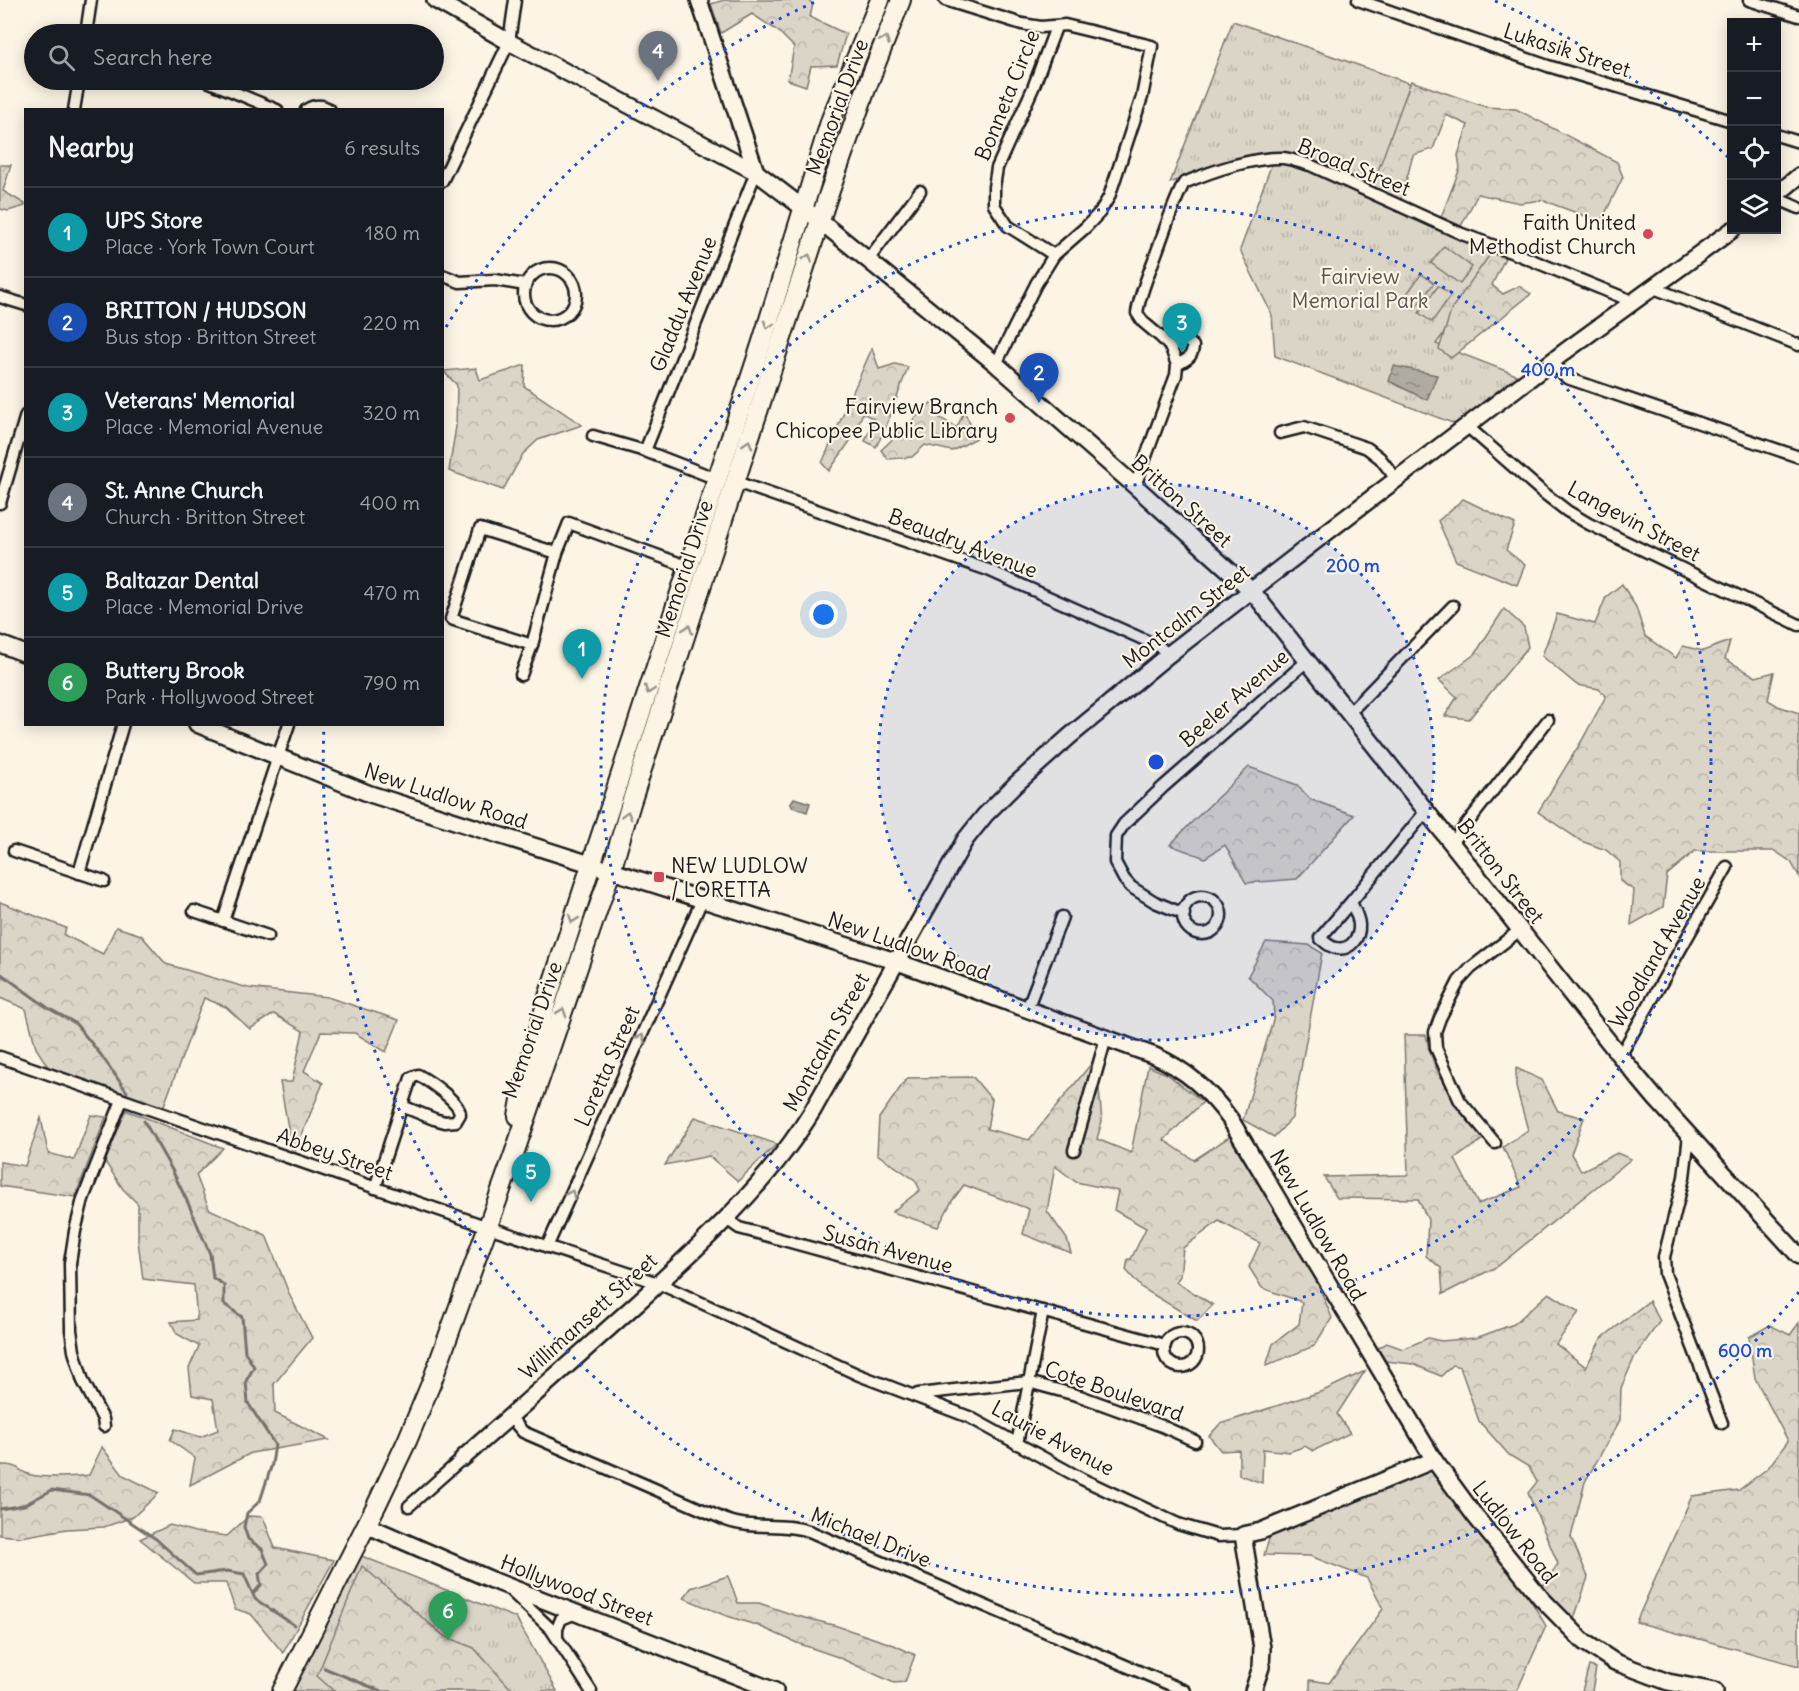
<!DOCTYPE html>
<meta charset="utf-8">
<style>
body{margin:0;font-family:Delius,sans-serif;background:#20242c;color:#f1f3f6}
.controls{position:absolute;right:18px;top:18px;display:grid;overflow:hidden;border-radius:0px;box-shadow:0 3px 15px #0003}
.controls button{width:54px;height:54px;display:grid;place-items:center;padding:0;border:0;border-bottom:2px solid #363941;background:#171b24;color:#f1f3f6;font:30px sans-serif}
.you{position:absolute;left:824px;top:615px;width:21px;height:21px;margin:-15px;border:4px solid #fff;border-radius:50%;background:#1a73e8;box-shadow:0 0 0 9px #1a73e833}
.badge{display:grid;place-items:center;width:39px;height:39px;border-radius:50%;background:#d1495b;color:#fff;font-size:20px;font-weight:700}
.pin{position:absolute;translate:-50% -50px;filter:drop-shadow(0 2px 3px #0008)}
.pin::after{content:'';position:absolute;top:32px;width:21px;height:18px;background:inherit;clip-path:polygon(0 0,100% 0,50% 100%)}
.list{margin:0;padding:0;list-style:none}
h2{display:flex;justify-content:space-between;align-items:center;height:78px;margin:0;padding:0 24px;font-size:26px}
h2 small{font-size:20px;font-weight:400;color:#9ea1a6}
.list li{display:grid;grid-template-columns:39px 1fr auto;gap:18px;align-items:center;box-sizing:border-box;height:90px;padding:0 24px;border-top:2px solid #363941}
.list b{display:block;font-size:22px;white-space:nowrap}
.list p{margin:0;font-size:20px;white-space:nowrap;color:#9ea1a6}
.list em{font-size:20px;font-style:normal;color:#9ea1a6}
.icon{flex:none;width:33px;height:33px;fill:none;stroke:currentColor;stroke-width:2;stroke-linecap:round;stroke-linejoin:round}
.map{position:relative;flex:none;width:1799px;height:1691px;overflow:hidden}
.search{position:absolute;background:#171b24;box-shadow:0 3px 15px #0003;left:24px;top:24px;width:420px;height:66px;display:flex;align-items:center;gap:15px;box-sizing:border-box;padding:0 21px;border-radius:33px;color:#9ea1a6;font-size:22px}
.panel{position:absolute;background:#171b24;box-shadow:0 3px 15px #0003;left:24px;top:108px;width:420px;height:618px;border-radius:0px}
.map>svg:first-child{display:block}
.grass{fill:url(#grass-tufts);stroke:#7c7872;stroke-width:1.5}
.forest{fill:url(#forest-crowns);stroke:#7c7872;stroke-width:1.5}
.garden{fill:#dbd5c8;stroke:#7c7872;stroke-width:1.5}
.water{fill:url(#water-ripples);stroke:#75726c;stroke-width:1.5}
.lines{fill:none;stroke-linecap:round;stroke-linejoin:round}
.stream{stroke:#75726c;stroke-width:3}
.street-casing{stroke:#1c1c1c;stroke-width:15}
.secondary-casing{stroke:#1c1c1c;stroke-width:20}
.primary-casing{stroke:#1c1c1c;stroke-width:22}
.street{stroke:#fcf5e5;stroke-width:10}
.secondary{stroke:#fcf5e5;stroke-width:15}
.primary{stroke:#fcf5e5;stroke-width:18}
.oneway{stroke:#97938b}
.ring{fill:none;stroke:#1d4ed8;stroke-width:3;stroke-dasharray:3 6}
.poi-dot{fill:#d1495b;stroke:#fcf5e5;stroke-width:2}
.labels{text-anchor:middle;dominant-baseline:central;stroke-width:4.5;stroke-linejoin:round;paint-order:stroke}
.street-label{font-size:21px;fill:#1c1c1c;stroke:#fcf5e5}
.poi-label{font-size:21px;fill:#1c1c1c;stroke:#fcf5e5;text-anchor:end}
.park-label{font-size:21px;fill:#555450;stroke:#fcf5e5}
.centre{fill:#1d4ed8;stroke:#fcf5e5;stroke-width:3}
.ring-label{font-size:18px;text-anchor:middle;font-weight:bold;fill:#1d4ed8;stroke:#fcf5e5;stroke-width:4.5;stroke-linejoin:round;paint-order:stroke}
</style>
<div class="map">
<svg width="1799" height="1691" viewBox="0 0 1799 1691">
<defs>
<pattern id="grass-tufts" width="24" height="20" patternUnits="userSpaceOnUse" patternTransform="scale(1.5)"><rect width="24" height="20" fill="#dbd5c8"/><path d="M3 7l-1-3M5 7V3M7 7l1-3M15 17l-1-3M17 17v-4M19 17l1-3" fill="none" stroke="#bbb6ab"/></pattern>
<pattern id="forest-crowns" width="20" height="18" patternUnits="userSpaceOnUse" patternTransform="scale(1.5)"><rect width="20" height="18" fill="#dbd5c8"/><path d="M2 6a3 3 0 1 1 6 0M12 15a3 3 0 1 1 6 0" fill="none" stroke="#bbb6ab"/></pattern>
<pattern id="water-ripples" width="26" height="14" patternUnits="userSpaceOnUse" patternTransform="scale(1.5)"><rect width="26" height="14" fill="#b0aba1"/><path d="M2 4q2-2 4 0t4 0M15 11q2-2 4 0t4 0" fill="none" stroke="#8e8a82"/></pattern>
</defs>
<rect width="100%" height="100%" fill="#fcf5e5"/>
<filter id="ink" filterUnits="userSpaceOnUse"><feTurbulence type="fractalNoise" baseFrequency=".0167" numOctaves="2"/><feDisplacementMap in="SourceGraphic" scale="12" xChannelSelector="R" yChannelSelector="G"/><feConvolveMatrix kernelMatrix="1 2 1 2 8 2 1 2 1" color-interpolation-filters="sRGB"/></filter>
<g filter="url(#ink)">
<g class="grass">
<polygon points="1233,21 1417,86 1376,192 1505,249 1436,344 1519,376 1455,424 1275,356 1272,315 1240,250 1275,155 1226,162 1170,183"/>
<polygon points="359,1555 516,1618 557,1691 286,1691"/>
</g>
<g class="forest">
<polygon points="724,0 808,0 813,4 810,17 846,34 837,65 811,66 806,86 788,80 794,47 778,31 752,14 721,33 711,4"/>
<polygon points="1411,81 1486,107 1516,109 1617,162 1623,177 1601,222 1542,200 1520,203 1478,194 1461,226 1441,217 1460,168 1458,155 1468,125 1446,115 1433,149 1413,155 1401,200 1372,187"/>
<polygon points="0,165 11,165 3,191 25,204 25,206 8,211 0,209"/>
<polygon points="1491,253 1505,258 1492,285 1503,294 1519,286 1531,294 1451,358 1439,349 1452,308"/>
<polygon points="872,348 879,369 895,364 908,367 886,427 876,447 865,441 874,419 863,413 850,441 829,471 822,463"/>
<polygon points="525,365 524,386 582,425 538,440 523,454 503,490 449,471 456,426 457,385 443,371 476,368 480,380"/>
<polygon points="932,402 940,418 957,428 964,411 977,438 952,451 925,445 912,457 888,459 881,450"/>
<polygon points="1463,499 1515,524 1506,550 1525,565 1517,585 1456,561 1438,521"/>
<polygon points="1622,584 1636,607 1645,636 1676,658 1683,646 1703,651 1730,641 1725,659 1756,677 1774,672 1768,700 1778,706 1799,713 1799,876 1791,862 1775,851 1695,851 1667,875 1663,907 1631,925 1634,890 1620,881 1620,862 1606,850 1581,841 1538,812 1581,742 1606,696 1599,689 1577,685 1542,656 1557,614 1595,624 1606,597"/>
<polygon points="1504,609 1524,627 1528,647 1469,719 1445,716 1457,697 1439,680 1475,654"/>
<polygon points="1249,767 1297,785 1310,799 1354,815 1297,879 1246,883 1225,845 1205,858 1170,845 1189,825"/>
<polygon points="0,902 66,928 64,935 103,954 116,927 141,935 166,964 248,988 327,997 399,1020 386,1052 355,1033 321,1032 304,1071 323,1083 293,1156 280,1082 292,1082 303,1031 274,1014 250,1029 226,1007 204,998 163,1108 48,1067 36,1048 26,1009 0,998"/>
<polygon points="1266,942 1309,945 1322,953 1292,1118 1274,1137 1243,1120 1274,1017 1273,1001 1248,976"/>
<path d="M1404,1035H1426C1433,1077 1458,1107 1486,1137L1455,1159L1478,1204L1521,1187L1503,1147L1528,1130L1516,1087V1068L1542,1080L1558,1111L1584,1118L1571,1154L1581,1171L1617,1153L1631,1159L1498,1266L1443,1294L1441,1268L1426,1256L1428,1220L1418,1199L1337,1198L1324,1177L1408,1175Z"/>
<polygon points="1096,1058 1102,1121 1097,1139 1131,1153 1148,1066 1167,1074 1203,1102 1164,1140 1194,1160 1232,1135 1265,1195 1315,1277 1332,1318 1314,1346 1266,1366 1273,1344 1299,1324 1302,1302 1262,1288 1249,1267 1260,1243 1219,1221 1183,1248 1180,1276 1176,1282 1213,1305 1197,1321 1142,1288 1126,1270 1128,1259 1131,1259 1146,1228 1114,1210 1118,1191 1076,1182 1055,1166 1047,1211 1067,1239 1071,1253 1023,1234 1029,1209 964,1185 952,1201 938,1227 892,1212 920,1190 915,1180 877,1154 879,1118 907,1078 973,1077 992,1100 987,1129 1029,1140"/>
<polygon points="126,1110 223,1148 196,1175 209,1209 266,1235 290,1296 312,1338 274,1384 275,1413 329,1440 251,1453 190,1485 195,1458 170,1440 175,1429 200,1437 218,1430 213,1399 192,1395 189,1368 199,1346 177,1334 171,1322 197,1320 194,1285 143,1279 138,1241 138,1204 123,1189 105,1162"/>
<polygon points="91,1115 106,1117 75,1197 0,1186 0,1162 25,1166 41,1118 48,1153 74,1160"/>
<polygon points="695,1117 777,1144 738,1181 709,1156 665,1165"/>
<polygon points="1549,1293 1579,1312 1556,1344 1586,1367 1601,1339 1649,1301 1660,1321 1635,1356 1621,1388 1620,1420 1585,1482 1571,1537 1588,1577 1574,1619 1542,1587 1558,1564 1528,1493 1537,1482 1529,1467 1509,1455 1479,1421 1460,1367 1453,1365 1441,1376 1413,1364 1385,1361 1378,1348 1387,1343 1403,1349 1428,1338 1441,1341 1476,1338 1514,1324"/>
<polygon points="1799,1323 1799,1666 1636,1622 1692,1496 1739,1490 1768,1468 1788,1441 1755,1378 1749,1337 1770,1325 1790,1335"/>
<polygon points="1365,1371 1337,1414 1350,1433 1313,1451 1305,1446 1289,1452 1263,1449 1262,1483 1239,1475 1239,1450 1221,1451 1209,1436 1220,1424 1323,1391"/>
<path d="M102,1447L123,1475L159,1493L133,1517L104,1527L67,1529L21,1537L0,1535V1465C21,1464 16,1471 31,1475C43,1478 76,1477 89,1475Z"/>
<polygon points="1430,1468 1523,1587 1546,1626 1517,1691 1310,1691 1310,1680 1329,1683 1383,1609 1367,1578 1310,1556 1264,1555 1270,1536"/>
<polygon points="249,1516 263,1517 275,1548 334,1560 283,1653 251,1614 235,1609 226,1583 194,1583 140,1539 170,1525 195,1532 227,1536"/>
<polygon points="362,1566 444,1636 474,1648 513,1691 334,1691 317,1676"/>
<polygon points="728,1576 738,1603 759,1603 794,1615 837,1626 894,1645 915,1655 905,1682 894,1683 838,1657 797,1643 759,1626 724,1615 684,1598 691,1588"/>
<polygon points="1589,1666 1596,1668 1592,1691 1582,1691"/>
</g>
<g class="garden">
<polygon points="1444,246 1472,267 1460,284 1431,263"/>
<polygon points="1421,274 1434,283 1414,310 1402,301"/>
<polygon points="1438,286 1451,295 1432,322 1419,313"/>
</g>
<g class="water">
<polygon points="1394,366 1437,375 1427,400 1389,381"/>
<polygon points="794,798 810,803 807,812 792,807 792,805 790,804"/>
</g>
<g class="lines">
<g class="stream">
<polyline points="0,973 48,1008 75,1023 101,1055 127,1092"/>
<polyline points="144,1121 172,1170 188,1203 210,1254 213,1278 224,1285 224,1304 242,1317 245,1352 254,1367 246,1381 248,1403 275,1445 272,1464 260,1501 247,1513 244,1527 248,1539 262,1549 268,1564 259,1574 261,1585 253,1594"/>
<polyline points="0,1509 24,1505 52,1490 90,1495 156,1539 196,1575 227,1571 244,1574 255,1599 294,1625"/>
<polyline points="324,1668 381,1691"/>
</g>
<g class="street-casing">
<g id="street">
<polyline points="945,0 1022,24 1041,27 1065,25 1152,46 1142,97 1109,197 1100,212 1086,227 1054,255 1036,284 996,364"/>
<polyline points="1358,0 1548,66 1732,121"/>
<polyline points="1749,0 1799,16"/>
<polyline points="86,34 91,0"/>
<polyline points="205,80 277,110"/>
<polyline points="74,110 79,80"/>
<path d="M306,110C314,105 322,104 330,110"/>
<polyline points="1776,135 1799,142"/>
<polyline points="442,181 509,42 515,0"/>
<polyline points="1776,198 1799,208"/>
<polyline points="1054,255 1008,226 994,205 994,187 997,168 1033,88 1056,27"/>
<polyline points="868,260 920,191"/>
<circle cx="550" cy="294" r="26"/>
<polyline points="442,275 460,282 495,280 525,285"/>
<polyline points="1654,288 1799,345"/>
<polyline points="0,297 26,305"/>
<path d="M1162,338L1143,322L1137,313C1140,293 1149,273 1156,254C1165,230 1172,206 1184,183C1212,171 1253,157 1283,158C1292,159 1302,163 1310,165L1462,234L1519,255L1634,302"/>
<polyline points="1552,362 1567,378 1799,457"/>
<polyline points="1468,427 1540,490 1567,511 1589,524 1799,625"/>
<polyline points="1280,433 1304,427 1367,448 1380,458 1397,480"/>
<polyline points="593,436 645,451 717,479"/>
<polyline points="645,451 756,172"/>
<polyline points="736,482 988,570 1136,636 1160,647 1168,655"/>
<path d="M1135,486L1176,375L1177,365C1186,360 1193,357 1193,346C1185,337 1173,336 1162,338L1171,348L1177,365"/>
<polyline points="0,503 26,415"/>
<polyline points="557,553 480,529 451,619 532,645 557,553 569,523 689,567"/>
<polyline points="521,675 532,645"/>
<polyline points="1348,714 1453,606"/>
<polyline points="1452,843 1548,720"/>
<polyline points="14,851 104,881"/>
<polyline points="79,873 123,724"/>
<circle cx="1202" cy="915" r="19"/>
<path d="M1351,902L1320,938C1325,942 1329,947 1336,948C1350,951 1360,938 1359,925C1359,918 1354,909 1351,902L1427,810"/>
<polyline points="194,911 268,936"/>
<polyline points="1184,914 1155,902 1131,887 1124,879 1115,862 1116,836 1124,824 1163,787 1307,661"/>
<polyline points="223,921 289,724"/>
<polyline points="1027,1009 1062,917"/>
<polyline points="1620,1056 1727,867"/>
<polyline points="0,1057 488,1227 658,1283 859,1375 969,1417 1082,1479 1178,1524 1218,1536 1243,1535"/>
<polyline points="1689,1135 1684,1177 1664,1257 1665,1274 1722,1423"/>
<polyline points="1495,1143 1460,1101 1436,1048 1435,1032 1440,1018 1459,981 1471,968 1520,930"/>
<polyline points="1074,1150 1106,1038"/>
<path d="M375,1188L411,1078L418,1075C429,1081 460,1102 460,1114L456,1121L445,1122L434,1119L402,1106"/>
<polyline points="725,1218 739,1228 754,1232 1165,1345"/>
<polyline points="547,1247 702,900"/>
<circle cx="1181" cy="1350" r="17"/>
<polyline points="918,1394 1028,1382 1080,1396 1162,1426 1195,1441"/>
<path d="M510,1417L523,1432L726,1520C752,1530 782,1522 809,1531L1185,1691"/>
<polyline points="104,1426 103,1419 83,1381 74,1351 71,1330 70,1263 75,1231 83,1199 122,1100"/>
<polyline points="1017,1444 1043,1311"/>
<polyline points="409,1506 463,1458"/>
<polyline points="511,1591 551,1629 591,1691"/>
<polyline points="557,1636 557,1629 561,1619 576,1613"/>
</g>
</g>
<g class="secondary-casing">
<g id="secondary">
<polyline points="435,0 509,42 756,172 820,221 996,364 1135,486 1252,591 1620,1056 1656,1099 1799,1256"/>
<polyline points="699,0 756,172"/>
<polyline points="1776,195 1799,176"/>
<polyline points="0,644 26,654"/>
<path d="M197,724L370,794L895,961L1155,1056C1187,1070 1210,1091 1230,1119L1434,1460L1475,1516L1541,1598L1584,1642L1615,1662L1668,1682L1715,1691"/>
<path d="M463,1458C521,1407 578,1356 636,1304C700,1246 768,1184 813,1110L965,840L985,815L1015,785L1070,736L1168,655L1331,529L1567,350L1732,230"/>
<polyline points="366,1525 492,1580 775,1691"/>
<polyline points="1253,1691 1261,1667 1262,1648 1243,1535 1261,1531 1434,1460"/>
</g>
</g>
<g class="primary-casing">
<g id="primary">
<polyline points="518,1116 524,1084 547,1000 762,342 831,119 880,0"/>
<polyline points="282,1691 377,1504 407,1441 432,1381 514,1154 611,871 631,803 827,199 866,89 901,0"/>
</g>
</g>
<use href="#street" class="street"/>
<use href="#secondary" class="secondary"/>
<use href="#primary" class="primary"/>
</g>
<defs><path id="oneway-chevron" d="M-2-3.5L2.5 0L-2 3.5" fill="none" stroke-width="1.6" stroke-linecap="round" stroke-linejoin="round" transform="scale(1.5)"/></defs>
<g class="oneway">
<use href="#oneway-chevron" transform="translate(885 40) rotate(-68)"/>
<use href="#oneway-chevron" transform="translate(808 258) rotate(-72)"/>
<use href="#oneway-chevron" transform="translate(768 325) rotate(108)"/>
<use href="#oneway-chevron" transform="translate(748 444) rotate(-72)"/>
<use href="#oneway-chevron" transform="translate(688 629) rotate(-72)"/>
<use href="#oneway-chevron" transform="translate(649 690) rotate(108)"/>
<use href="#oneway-chevron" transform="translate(627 815) rotate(-74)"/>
<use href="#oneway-chevron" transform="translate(573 919) rotate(109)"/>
<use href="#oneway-chevron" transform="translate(562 1012) rotate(-71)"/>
<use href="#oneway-chevron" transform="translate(641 1038) rotate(-66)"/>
<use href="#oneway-chevron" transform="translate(571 1194) rotate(-66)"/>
</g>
</g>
<circle cx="1156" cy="762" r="278" fill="#1d4ed8" fill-opacity=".12"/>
<g class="ring">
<circle cx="1156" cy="762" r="278"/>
<circle cx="1156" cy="762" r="555"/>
<path d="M1799 1292A833 833 0 0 1 324 726M446 327A833 833 0 0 1 817 1M1495 1A833 833 0 0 1 1729 158"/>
</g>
<g class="poi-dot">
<circle cx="1648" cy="234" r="6"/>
<circle cx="1010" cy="418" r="6"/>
<rect x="653" y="871" width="12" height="12" rx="3"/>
</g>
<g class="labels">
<g class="street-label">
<text transform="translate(1567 50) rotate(18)">Lukasik Street</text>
<text transform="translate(1007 95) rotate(-68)">Bonneta Circle</text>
<text transform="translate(837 107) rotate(-70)">Memorial Drive</text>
<text transform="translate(1354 167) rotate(22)">Broad Street</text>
<text transform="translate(683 304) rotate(-68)">Gladdu Avenue</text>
<text transform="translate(1182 501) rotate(42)">Britton Street</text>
<text transform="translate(1634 521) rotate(28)">Langevin Street</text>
<text transform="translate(963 543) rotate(21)">Beaudry Avenue</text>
<text transform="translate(684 569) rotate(-72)">Memorial Drive</text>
<text transform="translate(1186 616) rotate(-38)">Montcalm Street</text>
<text transform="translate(1234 698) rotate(-41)">Beeler Avenue</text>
<text transform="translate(446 796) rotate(18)">New Ludlow Road</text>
<text transform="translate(1501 871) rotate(52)">Britton Street</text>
<text transform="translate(909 946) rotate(19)">New Ludlow Road</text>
<text transform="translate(1657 952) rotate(-60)">Woodland Avenue</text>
<text transform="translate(532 1030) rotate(-71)">Memorial Drive</text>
<text transform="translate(826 1042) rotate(-61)">Montcalm Street</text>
<text transform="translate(607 1066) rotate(-66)">Loretta Street</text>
<text transform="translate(335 1154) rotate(19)">Abbey Street</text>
<text transform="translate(1318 1225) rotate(60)">New Ludlow Road</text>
<text transform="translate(888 1249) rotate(15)">Susan Avenue</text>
<text transform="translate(588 1316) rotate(-42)">Willimansett Street</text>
<text transform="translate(1114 1391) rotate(19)">Cote Boulevard</text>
<text transform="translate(1053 1438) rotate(28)">Laurie Avenue</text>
<text transform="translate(1515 1532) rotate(52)">Ludlow Road</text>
<text transform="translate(871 1537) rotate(22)">Michael Drive</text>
<text transform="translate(577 1590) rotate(21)">Hollywood Street</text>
</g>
<g class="poi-label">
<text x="1636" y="222">Faith United<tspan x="1636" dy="24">Methodist Church</tspan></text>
<text x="998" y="406">Fairview Branch<tspan x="998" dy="24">Chicopee Public Library</tspan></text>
<text x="671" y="865" text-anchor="start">NEW LUDLOW<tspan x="671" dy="24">/ LORETTA</tspan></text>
</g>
<g class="park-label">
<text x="1360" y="276">Fairview<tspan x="1360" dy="24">Memorial Park</tspan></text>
</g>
</g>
<circle cx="1156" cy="762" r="9" class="centre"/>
<g class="ring-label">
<text x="1548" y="376">400 m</text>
<text x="1353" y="572">200 m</text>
<text x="1745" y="1357">600 m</text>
</g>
</svg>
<div class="controls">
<button>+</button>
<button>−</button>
<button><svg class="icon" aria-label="locate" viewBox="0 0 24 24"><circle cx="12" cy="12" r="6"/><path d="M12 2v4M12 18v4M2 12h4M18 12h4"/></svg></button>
<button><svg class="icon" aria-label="layers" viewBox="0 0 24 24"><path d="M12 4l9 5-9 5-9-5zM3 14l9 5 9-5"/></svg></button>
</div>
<div class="you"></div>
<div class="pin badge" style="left:582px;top:679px;background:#0f9aa8">1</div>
<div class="pin badge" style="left:1039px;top:403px;background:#1a4fb4">2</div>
<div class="pin badge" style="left:1182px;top:353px;background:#0f9aa8">3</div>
<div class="pin badge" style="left:658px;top:81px;background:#6b7280">4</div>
<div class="pin badge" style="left:531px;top:1202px;background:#0f9aa8">5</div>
<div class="pin badge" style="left:448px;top:1641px;background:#2e9e5b">6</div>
<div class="search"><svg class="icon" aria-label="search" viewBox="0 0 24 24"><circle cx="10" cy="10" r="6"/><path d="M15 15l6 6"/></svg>Search here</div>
<section class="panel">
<h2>Nearby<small>6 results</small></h2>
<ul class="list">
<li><span class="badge" style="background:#0f9aa8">1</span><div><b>UPS Store</b><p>Place · York Town Court</p></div><em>180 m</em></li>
<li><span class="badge" style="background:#1a4fb4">2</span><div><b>BRITTON / HUDSON</b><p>Bus stop · Britton Street</p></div><em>220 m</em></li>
<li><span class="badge" style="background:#0f9aa8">3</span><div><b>Veterans' Memorial</b><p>Place · Memorial Avenue</p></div><em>320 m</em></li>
<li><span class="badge" style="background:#6b7280">4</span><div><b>St. Anne Church</b><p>Church · Britton Street</p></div><em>400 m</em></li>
<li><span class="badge" style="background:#0f9aa8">5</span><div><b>Baltazar Dental</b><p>Place · Memorial Drive</p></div><em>470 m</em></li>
<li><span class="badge" style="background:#2e9e5b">6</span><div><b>Buttery Brook</b><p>Park · Hollywood Street</p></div><em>790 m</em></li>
</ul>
</section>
</div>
